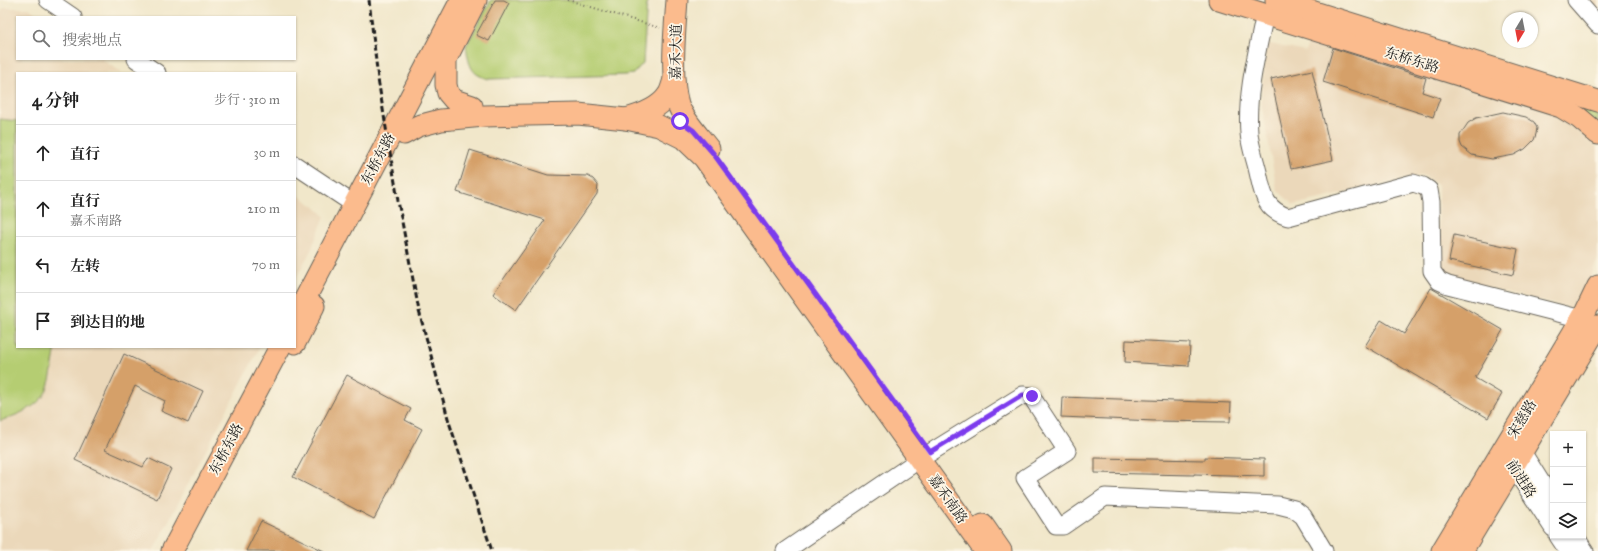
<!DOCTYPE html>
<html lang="zh">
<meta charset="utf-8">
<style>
body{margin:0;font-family:"IM FELL Great Primer","Noto Serif SC",serif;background:#f2f2f2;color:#222}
.controls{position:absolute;right:12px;bottom:12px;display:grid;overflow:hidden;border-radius:0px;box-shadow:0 1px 3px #0004}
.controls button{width:36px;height:36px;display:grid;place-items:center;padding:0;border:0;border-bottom:1px solid #e0e0e0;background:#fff;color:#222;font:20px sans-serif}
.compass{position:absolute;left:1502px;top:12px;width:36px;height:36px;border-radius:50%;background:#fff;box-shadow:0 1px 3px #0004;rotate:190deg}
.stop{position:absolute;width:12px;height:12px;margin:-9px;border:3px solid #7c3aed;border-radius:50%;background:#fff}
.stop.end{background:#7c3aed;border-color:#fff;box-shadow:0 1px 4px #0008}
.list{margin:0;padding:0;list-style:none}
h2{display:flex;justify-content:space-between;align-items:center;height:52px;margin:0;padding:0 16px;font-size:17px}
h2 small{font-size:13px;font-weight:400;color:#767676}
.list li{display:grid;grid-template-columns:26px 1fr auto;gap:12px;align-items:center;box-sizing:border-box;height:56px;padding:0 16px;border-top:1px solid #e0e0e0}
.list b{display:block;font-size:15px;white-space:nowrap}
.list p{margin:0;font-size:13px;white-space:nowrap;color:#767676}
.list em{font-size:13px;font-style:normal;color:#767676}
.icon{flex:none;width:22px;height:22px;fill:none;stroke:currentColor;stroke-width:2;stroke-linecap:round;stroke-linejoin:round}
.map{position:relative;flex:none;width:1598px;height:551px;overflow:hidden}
.search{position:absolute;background:#fff;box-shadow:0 1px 3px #0004;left:16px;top:16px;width:280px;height:44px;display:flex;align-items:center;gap:10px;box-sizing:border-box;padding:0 14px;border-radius:0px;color:#767676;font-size:15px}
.panel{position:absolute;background:#fff;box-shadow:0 1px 3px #0004;left:16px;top:72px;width:280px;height:276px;border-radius:0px}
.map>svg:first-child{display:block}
.built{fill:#ebd8ba}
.green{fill:#b5cd72;stroke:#687447}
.building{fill:#d5a069}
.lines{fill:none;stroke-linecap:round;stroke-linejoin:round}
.minor-casing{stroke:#676359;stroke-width:19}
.major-casing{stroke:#676359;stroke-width:23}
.path{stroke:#676359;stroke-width:2;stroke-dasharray:1 3;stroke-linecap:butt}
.minor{stroke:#fff;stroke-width:17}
.major{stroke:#fbbb8d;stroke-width:21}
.rail{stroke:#1c1c1c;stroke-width:3;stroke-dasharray:6 3;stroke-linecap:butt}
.route{stroke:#7c3aed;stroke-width:5}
.labels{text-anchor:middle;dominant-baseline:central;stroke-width:3.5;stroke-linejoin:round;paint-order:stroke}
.street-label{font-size:14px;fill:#1c1c1c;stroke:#fcf5e5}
</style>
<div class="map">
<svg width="1598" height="551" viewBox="0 0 1598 551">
<rect width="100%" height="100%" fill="#fcf5e5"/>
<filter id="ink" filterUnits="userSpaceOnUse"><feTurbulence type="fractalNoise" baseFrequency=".025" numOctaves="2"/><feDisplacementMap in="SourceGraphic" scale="8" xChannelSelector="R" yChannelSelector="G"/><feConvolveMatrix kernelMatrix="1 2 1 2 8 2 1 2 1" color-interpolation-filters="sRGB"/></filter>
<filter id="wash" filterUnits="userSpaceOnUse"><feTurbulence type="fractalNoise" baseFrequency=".012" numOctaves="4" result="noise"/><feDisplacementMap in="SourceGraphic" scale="16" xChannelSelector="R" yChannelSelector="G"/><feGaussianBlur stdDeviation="0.9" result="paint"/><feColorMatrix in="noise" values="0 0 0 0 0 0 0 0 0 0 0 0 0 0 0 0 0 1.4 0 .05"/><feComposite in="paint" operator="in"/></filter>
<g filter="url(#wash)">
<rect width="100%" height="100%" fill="#f1e7ca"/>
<g class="built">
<polygon points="1581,0 1598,0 1598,19"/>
<polygon points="4,8 29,8 41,17 17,17 17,59 102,59 122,73 17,73 17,347 260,347 153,551 0,551 0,13"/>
<polygon points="1311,35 1559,114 1588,136 1598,149 1598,259 1587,286 1570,308 1446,278 1439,252 1438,185 1423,175 1294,205 1277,190 1261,101 1266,43 1305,52"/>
<polygon points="295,193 314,206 325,216 311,250 295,280"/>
</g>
<g class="green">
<path d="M491,0H647L643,63L633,74L625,75L489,79C470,75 469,64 466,46Z"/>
<polygon points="1564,99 1598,109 1598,125"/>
<path d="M0,119L17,121V347H56C53,361 52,377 47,390C39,408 16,415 0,421Z"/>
</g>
<g id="blocks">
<g class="building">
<polygon points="495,0 504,0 509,3 489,41 476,35"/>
<polygon points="1333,48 1426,78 1422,92 1440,98 1433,117 1323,82"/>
<polygon points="1312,70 1333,160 1291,169 1271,79"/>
<polygon points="1503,112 1526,117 1534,122 1537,128 1536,134 1534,140 1525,149 1514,155 1492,159 1472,155 1462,147 1460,142 1460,135 1468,123 1476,118"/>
<polygon points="470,150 548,175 588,176 593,179 598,185 597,194 516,310 493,294 545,220 457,192"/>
<polygon points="1454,235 1518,249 1513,275 1449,261"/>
<polygon points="1431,288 1503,330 1475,378 1502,394 1488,418 1365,346 1381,320 1404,334"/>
<polygon points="1126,340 1190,343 1189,366 1125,362"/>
<polygon points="124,354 203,391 188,423 161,411 165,401 135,386 105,450 143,467 148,458 171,469 157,499 75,460"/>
<polygon points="347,375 411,409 405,420 422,429 374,519 293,477"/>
<polygon points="1062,397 1231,403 1230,422 1155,421 1061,417"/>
<polygon points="1205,457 1264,459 1264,476 1194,474 1194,475 1095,473 1095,458 1205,460"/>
<polygon points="261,521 324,551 246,551"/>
</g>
</g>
</g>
<g filter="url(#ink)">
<use href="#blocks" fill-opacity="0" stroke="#676359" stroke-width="1"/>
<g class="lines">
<g class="minor-casing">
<g id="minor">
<polyline points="48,0 73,17"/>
<polyline points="1576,0 1598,25"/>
<path d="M1265,14C1257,53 1246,93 1249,133C1250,146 1255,159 1258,172C1263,194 1264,209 1288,217L1413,183L1423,186L1429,190L1431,202L1432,271L1439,281L1448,285L1582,319"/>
<polyline points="136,59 157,73"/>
<polyline points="295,165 355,205"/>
<polyline points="1516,442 1553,501"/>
<polyline points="1506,456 1553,528"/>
<polyline points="1558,536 1568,551"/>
<polyline points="1575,536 1585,551"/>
<polyline points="785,551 920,459 1023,395 1031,396 1067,451 1025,478 1056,526 1063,526 1105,497 1278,505 1294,509 1303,516 1324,551"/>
</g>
</g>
<g class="major-casing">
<g id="major">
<path d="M677,0C675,28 670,78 678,104C682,118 700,137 709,149"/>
<polyline points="1219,0 1561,107 1579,118 1598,134"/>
<polyline points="1276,0 1598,101"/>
<polyline points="472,106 454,100 448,93 446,85 446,59 476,0"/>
<path d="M626,119C641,115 659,109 668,95C671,91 672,85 674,80"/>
<polyline points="404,134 418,126 441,120 484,116 578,114 626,119 659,126 683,138 704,158 985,551"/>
<polyline points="295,318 461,0"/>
<polyline points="295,343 314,306"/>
<polyline points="983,525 1001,551"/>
<polyline points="172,551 280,347"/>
<polyline points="1442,551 1585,313 1598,286"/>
<polyline points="1462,551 1598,326"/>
</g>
</g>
<polyline class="path" points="568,0 660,28"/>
<use href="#minor" class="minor"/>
<use href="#major" class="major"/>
<polyline class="rail" points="369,0 378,79 398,201 419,311 449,422 492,551"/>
</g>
</g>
<g class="lines" filter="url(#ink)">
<polyline class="route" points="680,121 693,130 713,153 930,452 1023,395 1032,396"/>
</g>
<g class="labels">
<g class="street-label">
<text transform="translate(676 52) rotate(-89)">嘉禾大道</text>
<text transform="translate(1412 60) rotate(17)">东桥东路</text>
<text transform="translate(378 159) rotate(-62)">东桥东路</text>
<text transform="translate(1522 419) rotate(-59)">宋慈路</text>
<text transform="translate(226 449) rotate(-62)">东桥东路</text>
<text transform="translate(1521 479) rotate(57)">前进路</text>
<text transform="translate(948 499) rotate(55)">嘉禾南路</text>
</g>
</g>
</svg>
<div class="controls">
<button>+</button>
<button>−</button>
<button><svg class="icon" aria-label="layers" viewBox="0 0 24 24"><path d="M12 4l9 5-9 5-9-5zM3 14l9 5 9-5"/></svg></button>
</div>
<svg class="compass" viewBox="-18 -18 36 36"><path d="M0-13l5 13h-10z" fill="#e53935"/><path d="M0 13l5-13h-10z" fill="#767676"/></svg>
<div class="stop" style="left:680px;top:121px"></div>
<div class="stop end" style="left:1032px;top:396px"></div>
<div class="search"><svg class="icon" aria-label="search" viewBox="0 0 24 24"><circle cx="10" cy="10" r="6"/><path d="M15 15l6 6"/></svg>搜索地点</div>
<section class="panel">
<h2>4 分钟<small>步行 · 310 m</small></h2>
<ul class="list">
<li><svg class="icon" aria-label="ahead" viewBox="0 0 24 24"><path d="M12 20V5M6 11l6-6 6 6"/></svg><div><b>直行</b></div><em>30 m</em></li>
<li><svg class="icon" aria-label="ahead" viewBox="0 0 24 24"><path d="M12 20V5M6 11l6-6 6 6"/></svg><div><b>直行</b><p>嘉禾南路</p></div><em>210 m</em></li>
<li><svg class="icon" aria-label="left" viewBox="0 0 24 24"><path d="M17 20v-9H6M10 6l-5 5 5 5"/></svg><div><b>左转</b></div><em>70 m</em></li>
<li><svg class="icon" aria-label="arrive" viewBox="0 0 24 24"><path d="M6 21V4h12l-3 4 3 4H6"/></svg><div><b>到达目的地</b></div></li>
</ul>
</section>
</div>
